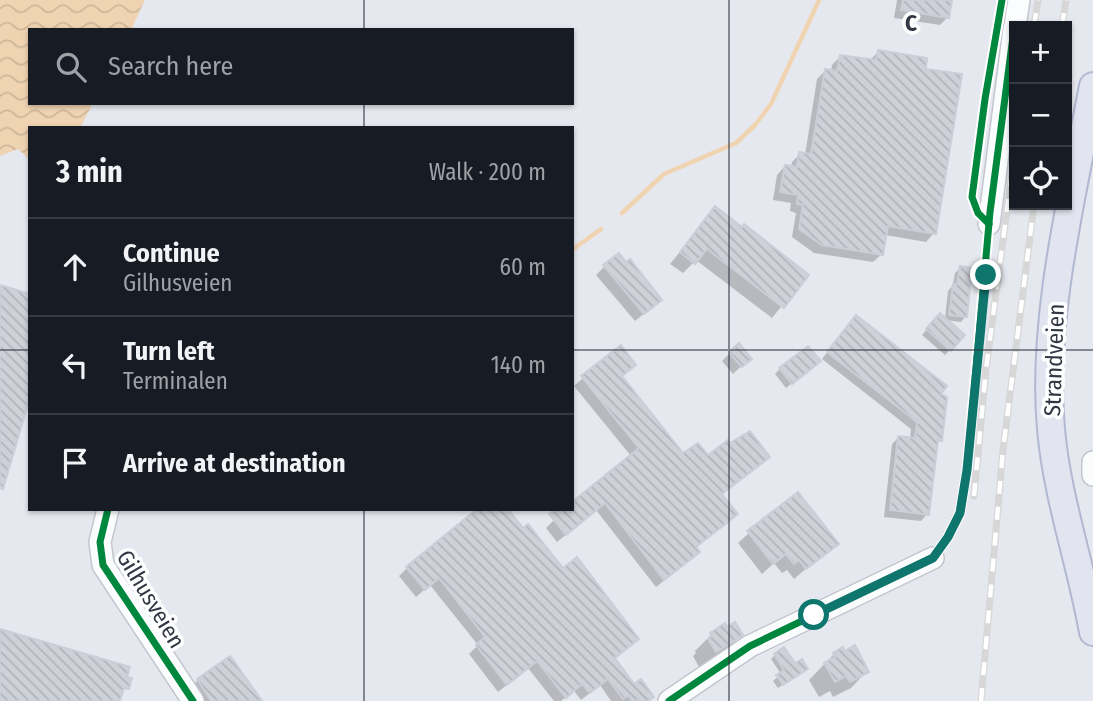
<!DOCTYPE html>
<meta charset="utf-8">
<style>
body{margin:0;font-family:"Fira Sans Condensed",sans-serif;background:#20242c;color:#f1f3f6}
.controls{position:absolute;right:21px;top:21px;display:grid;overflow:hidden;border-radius:0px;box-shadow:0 2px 5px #0004}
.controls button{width:63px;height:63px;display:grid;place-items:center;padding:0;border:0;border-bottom:2px solid #363941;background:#171b24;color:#f1f3f6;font:35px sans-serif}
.stop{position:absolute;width:21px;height:21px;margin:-16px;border:5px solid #0f766e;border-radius:50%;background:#fff}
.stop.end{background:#0f766e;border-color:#fff;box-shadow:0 2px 7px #0008}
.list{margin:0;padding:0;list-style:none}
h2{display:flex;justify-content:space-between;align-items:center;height:91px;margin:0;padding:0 28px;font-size:30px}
h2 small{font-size:23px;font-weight:400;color:#9ea1a6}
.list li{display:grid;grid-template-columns:46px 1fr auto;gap:21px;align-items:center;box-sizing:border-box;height:98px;padding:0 28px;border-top:2px solid #363941}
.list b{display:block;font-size:26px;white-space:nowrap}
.list p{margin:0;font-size:23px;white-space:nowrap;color:#9ea1a6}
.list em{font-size:23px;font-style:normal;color:#9ea1a6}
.icon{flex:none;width:38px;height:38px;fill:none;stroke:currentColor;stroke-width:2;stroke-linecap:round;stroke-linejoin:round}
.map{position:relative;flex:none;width:1093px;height:701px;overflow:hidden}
.search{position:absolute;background:#171b24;box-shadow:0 2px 5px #0004;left:28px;top:28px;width:546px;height:77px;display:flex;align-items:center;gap:18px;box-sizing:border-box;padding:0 24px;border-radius:0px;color:#9ea1a6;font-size:26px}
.panel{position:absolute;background:#171b24;box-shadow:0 2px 5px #0004;left:28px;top:126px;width:546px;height:385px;border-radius:0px}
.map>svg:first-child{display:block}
.water{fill:url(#water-waves)}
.shadow{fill:#0003}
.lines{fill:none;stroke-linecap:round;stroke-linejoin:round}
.stream{stroke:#f0d4b2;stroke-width:4.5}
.building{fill:url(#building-back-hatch);stroke:#ccced7;stroke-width:2}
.minor-casing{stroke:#c3c6cd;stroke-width:24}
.major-casing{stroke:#b2b7d2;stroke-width:30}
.minor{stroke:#fbfcfd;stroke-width:21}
.major{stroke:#e2e4f0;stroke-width:26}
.rail-casing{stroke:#d7d7d8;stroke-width:7}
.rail{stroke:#fff;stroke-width:4.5;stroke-dasharray:13;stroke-linecap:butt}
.cycleway-casing{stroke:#fff;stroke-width:11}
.cycleway{stroke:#00873e;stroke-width:7}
.route{stroke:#0f766e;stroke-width:9}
.grid{fill:none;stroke:#323744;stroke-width:2;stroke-opacity:0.55}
.labels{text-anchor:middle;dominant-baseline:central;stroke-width:7;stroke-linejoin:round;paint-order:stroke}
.street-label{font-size:23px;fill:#323744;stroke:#fff}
.grid-label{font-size:23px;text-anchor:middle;font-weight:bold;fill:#323744;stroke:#fff;stroke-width:7;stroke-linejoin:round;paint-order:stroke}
</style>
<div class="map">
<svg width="1093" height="701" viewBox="0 0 1093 701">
<defs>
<pattern id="water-waves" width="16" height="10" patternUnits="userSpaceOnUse" patternTransform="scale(1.75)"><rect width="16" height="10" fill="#f0d4b2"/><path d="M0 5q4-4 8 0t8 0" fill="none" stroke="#ceb79a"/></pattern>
<pattern id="building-back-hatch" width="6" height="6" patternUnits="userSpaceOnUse" patternTransform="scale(1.75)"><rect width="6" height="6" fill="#ced1d8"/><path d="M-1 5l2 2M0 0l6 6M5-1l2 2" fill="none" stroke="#b1b4bb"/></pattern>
</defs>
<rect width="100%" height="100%" fill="#e6e8ef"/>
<polygon class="water" points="0,0 145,0 131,30 30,30 30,103 93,103 80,128 30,128 30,160 18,149 0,156"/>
<g class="shadow">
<polygon points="897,0 951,0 948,17 940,25 894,18"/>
<polygon points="878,52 934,233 926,242 885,235 882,254 873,262 814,253 792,237 796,213 790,211 791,203 773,200 777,175 785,166 791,167 792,162 800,154 805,155 817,79 825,71 831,71 832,65 840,57 869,61"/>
<polygon points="716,208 807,275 772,318 696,260 683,273 670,264"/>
<polygon points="604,267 651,308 635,321 596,275"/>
<polygon points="960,268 966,316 961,322 945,320 950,350 945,355 922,335 935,320 945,319 948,291 953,285 955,273"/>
<polygon points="849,324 938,395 940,440 935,445 927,514 921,521 884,517 892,444 899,437 910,439 911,429 822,359"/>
<polygon points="730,353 749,359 733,374 722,361"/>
<polygon points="813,366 786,388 775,374 780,369"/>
<polygon points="620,377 683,456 721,495 690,560 656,587 596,510 557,542 546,528 554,520 572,509 631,456 574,386 583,378"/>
<polygon points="749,533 836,543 794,579 787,570 782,573 774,563 762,574 738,543"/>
<polygon points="407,568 563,570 637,639 614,659 647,701 611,701 600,685 581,700 574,691 561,701 554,701 528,668 498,692 469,654 478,645 430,585 416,597 399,576"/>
<polygon points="713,633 741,635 725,651 699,667 693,656 696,653 695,651"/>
<polygon points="834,654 867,671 851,688 833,697 830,691 819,697 809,680"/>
<polygon points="775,655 794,666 806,669 778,688 773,681 781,674 771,659"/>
<polygon points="198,680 260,701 199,701 190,688"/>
</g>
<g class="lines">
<g class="stream">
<polyline points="622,213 664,174 736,143 755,125 771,104 819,0"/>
<polyline points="572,250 601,229"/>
</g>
</g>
<g class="building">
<polygon points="903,0 952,0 949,18 901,10"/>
<polygon points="878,50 927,58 926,69 962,74 936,234 888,226 883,255 822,245 799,229 803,205 797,204 798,195 780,192 785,165 797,167 799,152 811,154 825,69 837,71 840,55 876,60"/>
<polygon points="715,206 742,227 744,224 809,275 784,308 707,249 695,264 680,252"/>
<polygon points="619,253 626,262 630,259 662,300 644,314 603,265"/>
<polygon points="960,266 972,268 967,317 949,315 953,284 957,284"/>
<polygon points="0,285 30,294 30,397 3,489 0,488"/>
<polygon points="940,313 965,335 951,351 926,329"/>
<polygon points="856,315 947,386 941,394 947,397 942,441 938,440 929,515 890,510 898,436 915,438 917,422 827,352"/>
<polygon points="739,343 752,359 742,367 729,352"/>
<polygon points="621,345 636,365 622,376 683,453 698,443 708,455 728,440 730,443 750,431 770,457 722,494 738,514 696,547 700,552 664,580 605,503 566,535 549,514 556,509 572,509 572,502 639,448 581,376"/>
<polygon points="808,346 821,361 792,384 779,368"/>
<polygon points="798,492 839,544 806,569 799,560 794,564 786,554 773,564 747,531"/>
<polygon points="477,509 508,509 523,528 528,524 563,568 577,557 639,639 615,658 634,684 641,679 654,697 648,701 632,701 628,695 623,699 608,679 590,693 582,684 566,698 537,661 507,685 476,645 485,637 439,578 425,590 406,567"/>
<polygon points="735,622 743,635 716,652 708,639 712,636 710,633 725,623 727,627"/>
<polygon points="0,629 130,667 127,677 132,678 129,689 124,688 120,701 0,701"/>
<polygon points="855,645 869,672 850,682 846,676 835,682 824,663 835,657 833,653 843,647 845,651"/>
<polygon points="784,647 795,663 802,659 808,669 783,685 776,675 784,670 774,654"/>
<polygon points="230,656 234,661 262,701 211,701 197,679"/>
</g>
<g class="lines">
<g class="minor-casing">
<g id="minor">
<polyline points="1015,26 1019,0"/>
<polyline points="989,224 1014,29"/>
<polyline points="1093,462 1093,475"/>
<polyline points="108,509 100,542 103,565 193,701"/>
<polyline points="669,701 750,646 933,558"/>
</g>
</g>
<g class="major-casing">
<path id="major" d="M1093,86C1073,193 1041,320 1051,429C1057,498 1081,564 1093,632"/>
</g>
<use href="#minor" class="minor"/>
<use href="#major" class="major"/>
<g class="rail-casing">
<g id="rail">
<polyline points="1034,26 1038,0"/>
<polyline points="1062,26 1066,0"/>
<polyline points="974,496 986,369 1014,157"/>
<polyline points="981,701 1003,450 1034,205"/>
</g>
</g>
<use href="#rail" class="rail"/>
<g class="cycleway-casing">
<g id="cycleway">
<polyline points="989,224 978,213 972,197 985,99 1002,0"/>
<polyline points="108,509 100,542 103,565 193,701"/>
<polyline points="669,701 750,646 933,558 948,537 960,513 967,470 990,212 1014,29"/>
</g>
</g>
<use href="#cycleway" class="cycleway"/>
</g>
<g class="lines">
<polyline class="route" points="814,615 933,558 948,537 960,513 967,470 986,275"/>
</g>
<path class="grid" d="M364,0V30M729,0V701M364,103V128M0,350H30M572,350H1093M364,509V701"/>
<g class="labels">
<g class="street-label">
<text transform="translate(1054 360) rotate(-88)">Strandveien</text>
<text transform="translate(151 599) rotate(59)">Gilhusveien</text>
</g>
</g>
<g class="grid-label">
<text x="911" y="31">C</text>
</g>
</svg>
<div class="controls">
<button>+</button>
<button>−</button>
<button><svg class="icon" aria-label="locate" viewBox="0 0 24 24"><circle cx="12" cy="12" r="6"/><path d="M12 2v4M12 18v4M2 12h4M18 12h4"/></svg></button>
</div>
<div class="stop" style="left:814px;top:615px"></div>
<div class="stop end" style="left:986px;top:275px"></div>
<div class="search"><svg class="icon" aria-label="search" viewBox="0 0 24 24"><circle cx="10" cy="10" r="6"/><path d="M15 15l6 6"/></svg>Search here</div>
<section class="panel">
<h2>3 min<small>Walk · 200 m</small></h2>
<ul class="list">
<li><svg class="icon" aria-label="ahead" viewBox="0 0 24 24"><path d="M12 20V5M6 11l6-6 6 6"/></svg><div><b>Continue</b><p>Gilhusveien</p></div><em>60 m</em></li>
<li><svg class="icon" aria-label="left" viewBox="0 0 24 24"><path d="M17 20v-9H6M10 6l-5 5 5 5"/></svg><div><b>Turn left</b><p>Terminalen</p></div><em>140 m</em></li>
<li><svg class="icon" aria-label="arrive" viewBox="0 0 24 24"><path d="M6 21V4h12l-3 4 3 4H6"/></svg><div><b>Arrive at destination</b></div></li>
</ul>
</section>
</div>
